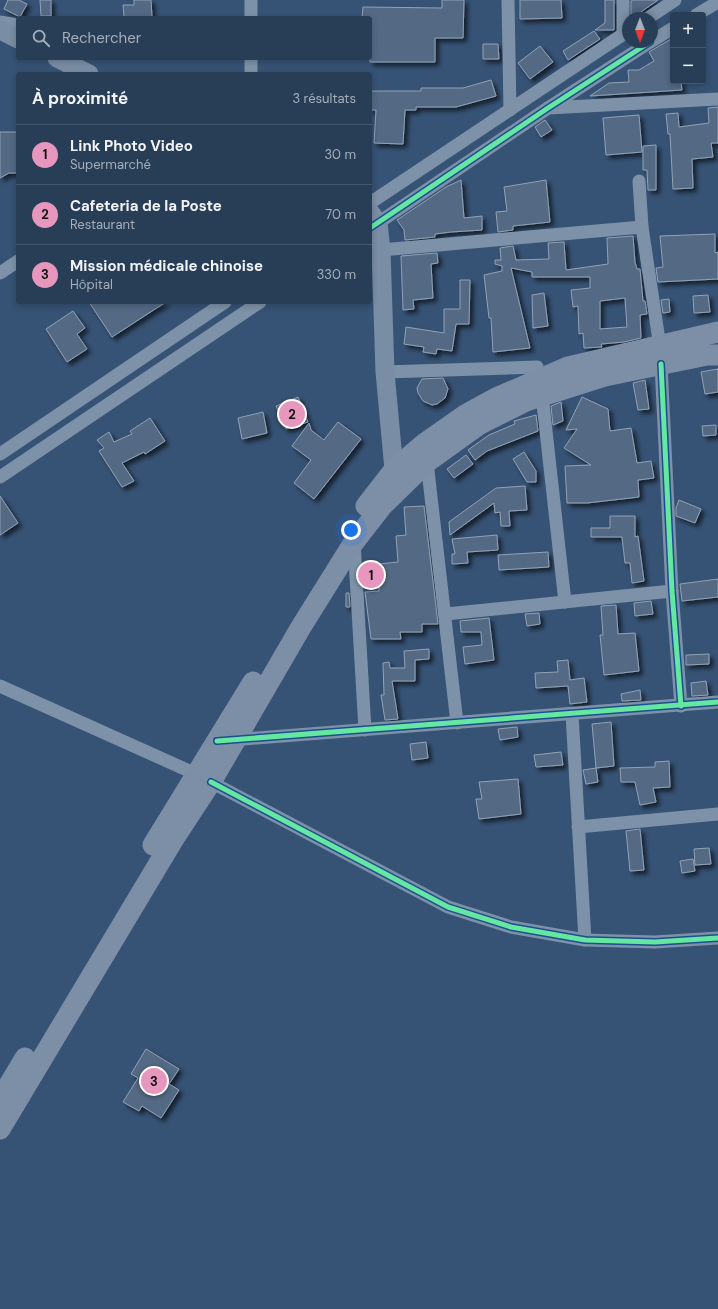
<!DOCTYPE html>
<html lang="fr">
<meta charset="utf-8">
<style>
body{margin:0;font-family:"DM Sans",sans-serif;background:#344961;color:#f1f3f6}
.controls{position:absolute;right:12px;top:12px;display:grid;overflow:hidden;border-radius:4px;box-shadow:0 2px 6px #0003}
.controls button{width:36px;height:36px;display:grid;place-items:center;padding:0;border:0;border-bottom:1px solid #44576d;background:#283e57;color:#f1f3f6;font:20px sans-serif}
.compass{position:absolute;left:622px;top:12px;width:36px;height:36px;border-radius:50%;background:#283e57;box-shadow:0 2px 6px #0003;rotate:180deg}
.you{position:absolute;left:351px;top:530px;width:14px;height:14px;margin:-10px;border:3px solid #fff;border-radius:50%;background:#1a73e8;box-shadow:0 0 0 6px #1a73e833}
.badge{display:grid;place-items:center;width:26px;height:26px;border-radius:50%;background:#e797bd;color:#111;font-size:13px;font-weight:700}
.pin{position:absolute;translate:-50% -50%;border:2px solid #fff;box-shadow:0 1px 4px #0006}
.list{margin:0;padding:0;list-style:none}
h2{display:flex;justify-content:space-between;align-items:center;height:52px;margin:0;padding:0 16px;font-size:17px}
h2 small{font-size:13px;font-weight:400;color:#a5aeba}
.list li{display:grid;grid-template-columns:26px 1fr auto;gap:12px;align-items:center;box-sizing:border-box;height:60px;padding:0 16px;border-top:1px solid #44576d}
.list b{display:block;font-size:15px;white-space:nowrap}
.list p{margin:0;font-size:13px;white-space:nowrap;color:#a5aeba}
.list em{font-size:13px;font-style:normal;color:#a5aeba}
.icon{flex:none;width:22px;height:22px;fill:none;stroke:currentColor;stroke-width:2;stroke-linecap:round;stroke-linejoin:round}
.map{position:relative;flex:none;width:718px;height:1309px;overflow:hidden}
.search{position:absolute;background:#283e57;box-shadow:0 2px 6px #0003;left:16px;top:16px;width:356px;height:44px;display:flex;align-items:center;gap:10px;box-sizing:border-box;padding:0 14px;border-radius:4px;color:#a5aeba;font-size:15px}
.panel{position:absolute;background:#283e57;box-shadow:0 2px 6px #0003;left:16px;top:72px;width:356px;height:232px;border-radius:4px}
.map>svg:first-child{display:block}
.building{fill:#526984;stroke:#92a2b6;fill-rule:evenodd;filter:url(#shadow)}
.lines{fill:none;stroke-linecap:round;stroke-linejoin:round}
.street{stroke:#7d92a8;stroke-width:13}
.secondary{stroke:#798da4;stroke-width:19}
.primary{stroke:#7d8ea7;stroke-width:21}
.cycleway-casing{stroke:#1b4f8f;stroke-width:8}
.cycleway{stroke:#66e7a1;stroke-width:5}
</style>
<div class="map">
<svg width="718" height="1309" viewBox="0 0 718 1309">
<defs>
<filter id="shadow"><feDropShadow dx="3.5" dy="3.5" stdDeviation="2" flood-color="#0009"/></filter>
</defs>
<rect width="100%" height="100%" fill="#365274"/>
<g class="building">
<polygon points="8,0 19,0 27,4 20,17 4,9"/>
<polygon points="40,0 51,0 51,16 41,16"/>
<polygon points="134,0 151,0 152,17 124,17 123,5 134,5"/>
<polygon points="442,0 464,0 463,38 435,38 435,62 370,62 370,18 362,18 363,7 442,8"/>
<polygon points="520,0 561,0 562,18 520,19"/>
<polygon points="605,0 614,0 614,30 595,30 605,23"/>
<polygon points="633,0 658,0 634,17 631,14 631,1"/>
<polygon points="594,31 600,39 568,60 563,51"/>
<polygon points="671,39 673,43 673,81 681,81 682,90 590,96 609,83 629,82 628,70 639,70 654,61 649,52"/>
<polygon points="483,44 498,44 499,59 483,59"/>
<polygon points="540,46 553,62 530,79 518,63"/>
<polygon points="491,80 496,96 456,107 416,107 416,110 405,110 403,144 374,143 376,110 370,110 370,91 421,91 421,88 463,88"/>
<polygon points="718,107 718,143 711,143 713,157 692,159 693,188 673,189 670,134 668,134 666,114 678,113 679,127 709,123 708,108"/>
<polygon points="639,115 642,152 606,155 603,118"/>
<polygon points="545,120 552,130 541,137 535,127"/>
<polygon points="0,132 18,132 18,173 9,173 0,178"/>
<polygon points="656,145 656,190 648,190 647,170 643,170 643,146"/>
<polygon points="461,180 464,218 482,216 482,230 451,232 435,234 435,237 405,240 404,230 397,220 446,187"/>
<polygon points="546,180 550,222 513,226 513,230 498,232 496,212 507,211 504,187"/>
<polygon points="715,234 715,253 718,252 718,279 658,282 656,268 663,267 660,236"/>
<path d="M633,236L635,262L637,269H640L643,301H645L647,314L640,315L641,338L624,342L601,344L602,347L584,348L583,333L579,334L578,306L573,307L571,290L590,288V277H532V272L511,268L530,348L493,352L491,318H489L484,275L502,271V266L495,264V260H501L500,248L513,246L516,260L549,259L548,243L564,242L566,270L608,264L607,238ZM625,298L627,327L600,329V301Z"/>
<polygon points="437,253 438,263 431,264 433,298 413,300 414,309 403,310 401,256"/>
<polygon points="460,280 470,280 469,324 456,324 452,351 437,349 436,354 423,352 424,347 404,344 406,327 444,333 444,309 460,309"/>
<polygon points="544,293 548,326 533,328 532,295"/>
<polygon points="708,295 710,312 694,313 693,296"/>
<polygon points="669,299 670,312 663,313 661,300"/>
<polygon points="89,302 166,302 112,337"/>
<polygon points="73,311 85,328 77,334 87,349 67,362 46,329"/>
<polygon points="718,369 718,392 705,394 701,372"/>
<polygon points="443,378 448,389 445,398 437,404 432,405 423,401 418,393 417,388 422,379"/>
<polygon points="645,380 649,409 638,410 633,383"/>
<polygon points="298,397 308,422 286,429 276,406"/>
<polygon points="582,397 608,409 610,431 631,428 637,463 651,461 654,478 638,480 639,497 587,503 567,503 565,466 591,465 564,448 577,429 566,430"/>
<polygon points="561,402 563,421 553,425 551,406"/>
<polygon points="263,412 267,433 242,439 238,418"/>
<polygon points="536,415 538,431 487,451 475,460 468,450 489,435 515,424 514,421"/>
<polygon points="150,418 165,441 145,454 144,452 122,463 134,481 122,487 99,451 104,448 97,440 109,432 114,442 132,434 130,431"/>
<polygon points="338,422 361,439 314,499 294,483 311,460 292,446 309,423 311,430 324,440"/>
<polygon points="716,425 716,435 703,436 702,426"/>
<polygon points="524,452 536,471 536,482 527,482 513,459"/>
<polygon points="466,455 473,464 454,478 447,469"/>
<polygon points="525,486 527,510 509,511 510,526 501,526 500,512 495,513 494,503 450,535 449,522 496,488"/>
<polygon points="0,496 18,523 0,535"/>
<polygon points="679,500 701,509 695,523 676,516 676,508"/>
<polygon points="424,506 438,624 422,624 422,632 400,632 401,639 371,639 365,592 379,591 378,564 398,562 396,536 406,535 404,507"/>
<polygon points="610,516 635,516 635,537 638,536 644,581 632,583 630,563 625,563 622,537 591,537 591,528 610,528"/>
<polygon points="497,535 498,550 467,552 468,563 452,564 452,554 455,554 452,539"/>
<polygon points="548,552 549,567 499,570 498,555"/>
<polygon points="718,579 718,597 682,601 680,584"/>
<polygon points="346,593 349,593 350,607 346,607"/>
<polygon points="651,601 653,614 635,616 634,603"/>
<polygon points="616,605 618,634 635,633 639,671 604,675 600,635 603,635 601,606"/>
<polygon points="539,613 540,624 527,626 525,614"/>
<polygon points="489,618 494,660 465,664 463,647 482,645 481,632 461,632 460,621"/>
<polygon points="429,649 429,659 415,660 415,681 392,681 398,719 385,720 381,695 384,695 383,663 389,662 390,668 405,668 404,651"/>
<polygon points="709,654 709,664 686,665 686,655"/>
<polygon points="568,660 570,680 584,678 587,702 570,704 568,686 536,688 535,673 558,672 557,661"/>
<polygon points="706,681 708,695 692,696 691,683"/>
<polygon points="640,690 641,700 622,701 621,694"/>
<polygon points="611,722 614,766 596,768 592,724"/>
<polygon points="517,727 518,737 500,740 498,729"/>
<polygon points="426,742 428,758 412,760 410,744"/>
<polygon points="561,752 563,765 536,767 534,755"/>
<polygon points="669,761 670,787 653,788 656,802 640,805 635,782 621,782 620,768 655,767 655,762"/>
<polygon points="596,768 598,782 586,784 583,770"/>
<polygon points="518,779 521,814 479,819 476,799 482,799 479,782"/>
<polygon points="640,829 644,870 630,871 626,831"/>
<polygon points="709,848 711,864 695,865 694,849"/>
<polygon points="693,859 695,871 682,873 680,861"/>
<polygon points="146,1049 179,1069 169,1084 179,1090 161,1118 142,1106 139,1111 123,1102 138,1078 131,1074"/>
</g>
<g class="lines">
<g class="street">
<polyline points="251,0 251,18"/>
<polyline points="508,0 510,110"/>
<polyline points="696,15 718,2"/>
<polyline points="648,18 675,0"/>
<polyline points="0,22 18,25"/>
<polyline points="623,35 623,0"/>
<polyline points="652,41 673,28"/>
<polyline points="251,58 251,74"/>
<polyline points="548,108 718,99"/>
<polyline points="639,181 642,227 660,347"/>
<polyline points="370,203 628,31"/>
<polyline points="372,227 548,108 650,42"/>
<polyline points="381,250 642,227"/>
<polyline points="0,273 18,261"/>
<polyline points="661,364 672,591 681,706"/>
<polyline points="385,372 537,367 540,378"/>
<polyline points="542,395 565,602"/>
<polyline points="0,454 225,302"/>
<polyline points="427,462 457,723"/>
<polyline points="0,477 260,302"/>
<polyline points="354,542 365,730"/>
<polyline points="446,614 672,591"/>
<polyline points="0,686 196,774"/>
<polyline points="572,714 585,940"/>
<polyline points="231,740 718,702"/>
<polyline points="211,782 448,907 511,927 585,940 655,942 718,938"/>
<polyline points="578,827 718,814"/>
</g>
<g class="secondary">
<polyline points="0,30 18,39"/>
<polyline points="57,58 89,74"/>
<polyline points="370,212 378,223 381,250 385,372 394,470"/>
</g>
<g class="primary">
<polyline points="366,506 394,470 405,460 425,443 465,415 496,398 568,367 718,332"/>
<polyline points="153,845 253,682"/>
<polyline points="0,1100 25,1058"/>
<polyline points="0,1129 173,840 211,782 301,627 354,542 382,506 427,462 480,424 526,401 605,376 707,355 718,355"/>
</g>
<g class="cycleway-casing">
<g id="cycleway">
<polyline points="370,228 548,108 650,42"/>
<polyline points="661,364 672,591 681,706"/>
<polyline points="217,741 718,702"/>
<polyline points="211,782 448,907 511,927 585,940 655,942 718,938"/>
</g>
</g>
<use href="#cycleway" class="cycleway"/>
</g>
</svg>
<div class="controls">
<button>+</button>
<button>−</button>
</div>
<svg class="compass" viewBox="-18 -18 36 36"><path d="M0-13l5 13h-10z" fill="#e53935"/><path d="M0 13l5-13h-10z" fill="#a5aeba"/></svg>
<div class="you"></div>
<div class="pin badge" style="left:371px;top:575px">1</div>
<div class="pin badge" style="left:292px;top:414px">2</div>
<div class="pin badge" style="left:154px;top:1081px">3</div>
<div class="search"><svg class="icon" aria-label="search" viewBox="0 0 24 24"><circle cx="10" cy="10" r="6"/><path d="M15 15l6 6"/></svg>Rechercher</div>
<section class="panel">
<h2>À proximité<small>3 résultats</small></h2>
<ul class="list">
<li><span class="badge">1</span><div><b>Link Photo Video</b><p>Supermarché</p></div><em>30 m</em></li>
<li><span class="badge">2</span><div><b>Cafeteria de la Poste</b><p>Restaurant</p></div><em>70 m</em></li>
<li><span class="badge">3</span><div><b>Mission médicale chinoise</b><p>Hôpital</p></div><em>330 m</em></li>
</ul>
</section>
</div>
